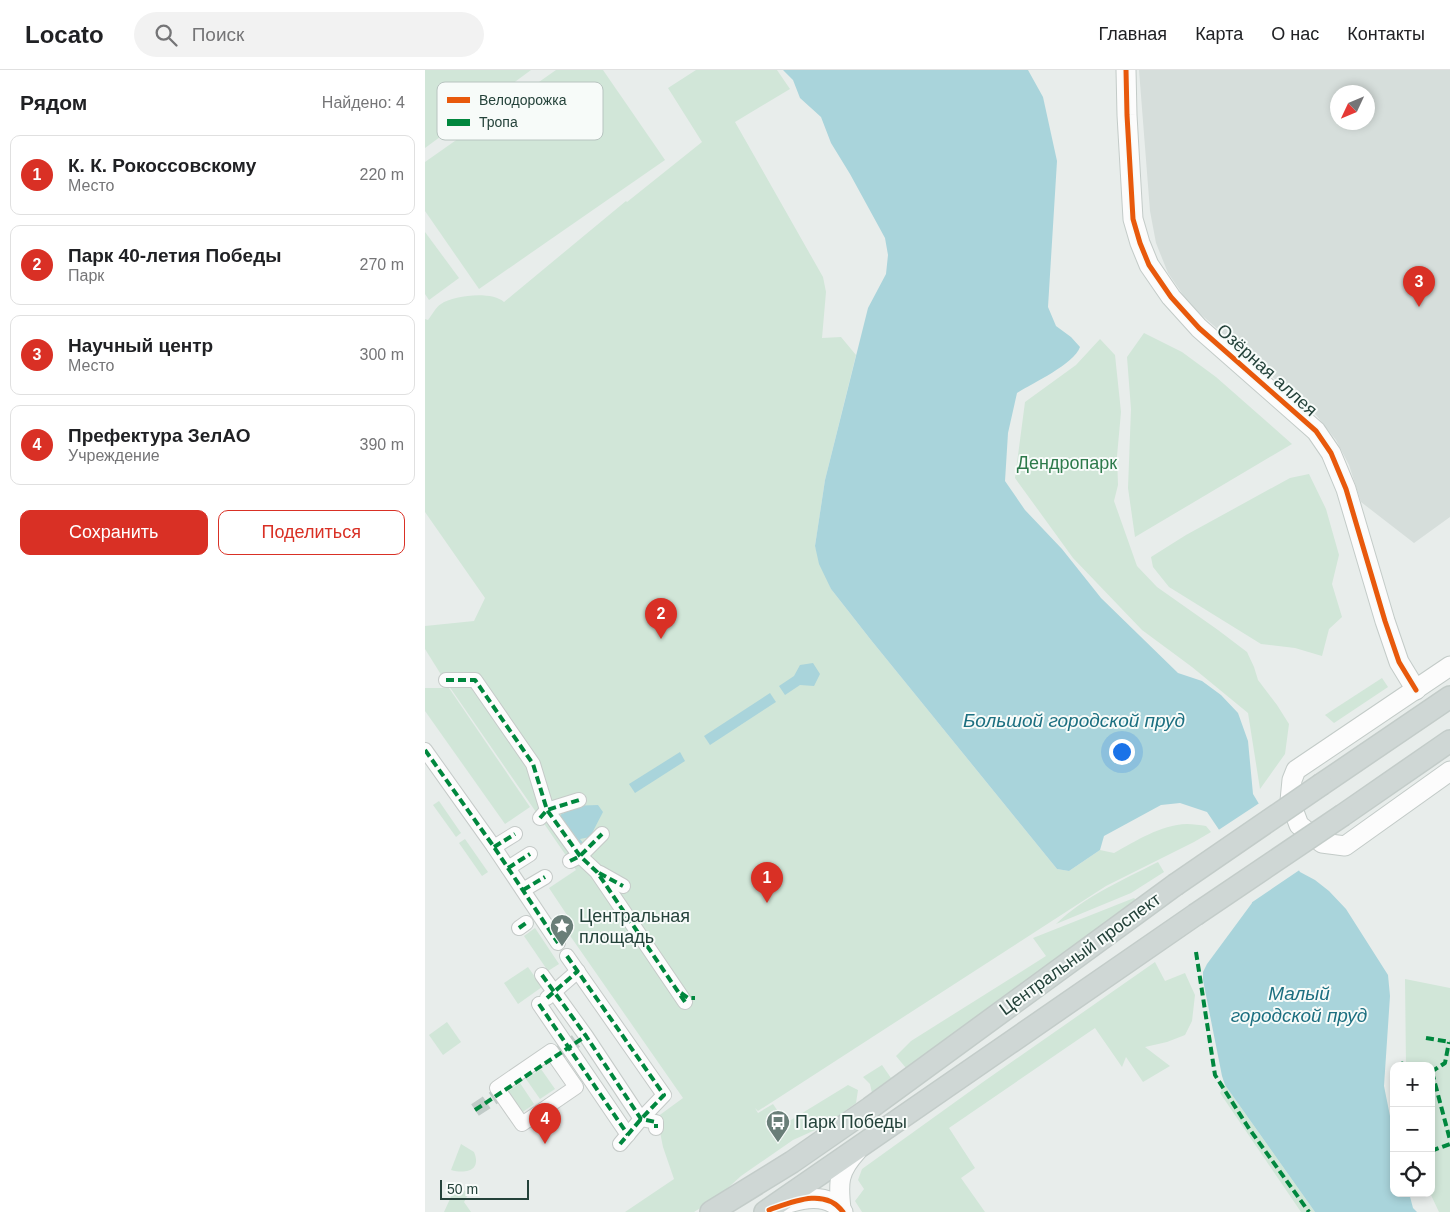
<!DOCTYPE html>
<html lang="ru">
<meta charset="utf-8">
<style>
body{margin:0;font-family:Helvetica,sans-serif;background:#f2f2f2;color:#202124}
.controls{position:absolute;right:15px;bottom:15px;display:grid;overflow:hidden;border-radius:10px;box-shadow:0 2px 8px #0003}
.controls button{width:45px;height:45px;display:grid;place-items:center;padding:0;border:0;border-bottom:1px solid #e0e0e0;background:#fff;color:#202124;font:25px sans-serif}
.compass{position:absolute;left:905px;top:15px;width:45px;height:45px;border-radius:50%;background:#fff;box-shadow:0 2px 8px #0003;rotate:226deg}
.scale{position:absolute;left:15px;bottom:12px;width:89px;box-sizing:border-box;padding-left:5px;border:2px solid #24423a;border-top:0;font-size:14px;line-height:18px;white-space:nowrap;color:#24423a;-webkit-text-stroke:4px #f7fbf9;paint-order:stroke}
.you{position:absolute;left:696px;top:681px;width:18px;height:18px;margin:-12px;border:4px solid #fff;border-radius:50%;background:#1a73e8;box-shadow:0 0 0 8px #1a73e833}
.badge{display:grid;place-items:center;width:32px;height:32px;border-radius:50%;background:#d93025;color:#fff;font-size:16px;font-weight:700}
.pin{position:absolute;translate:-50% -41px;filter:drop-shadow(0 1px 2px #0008)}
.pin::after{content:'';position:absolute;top:26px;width:18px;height:15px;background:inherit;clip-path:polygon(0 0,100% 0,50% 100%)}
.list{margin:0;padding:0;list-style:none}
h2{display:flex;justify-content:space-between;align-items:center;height:65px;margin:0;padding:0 20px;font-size:21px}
h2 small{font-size:16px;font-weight:400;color:#757577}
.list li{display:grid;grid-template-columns:32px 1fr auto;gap:15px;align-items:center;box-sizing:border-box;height:80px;margin:0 10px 10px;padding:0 10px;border:1px solid #e0e0e0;border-radius:10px}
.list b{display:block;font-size:19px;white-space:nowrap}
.list p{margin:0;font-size:16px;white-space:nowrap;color:#757577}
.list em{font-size:16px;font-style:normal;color:#757577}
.actions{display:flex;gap:10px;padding:15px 20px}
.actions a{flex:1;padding:11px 0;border:1px solid #d93025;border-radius:10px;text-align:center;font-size:18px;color:#d93025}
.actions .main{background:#d93025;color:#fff}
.icon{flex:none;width:28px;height:28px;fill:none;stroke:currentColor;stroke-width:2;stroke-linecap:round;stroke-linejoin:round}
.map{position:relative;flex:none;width:1025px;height:1142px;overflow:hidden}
header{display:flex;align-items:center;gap:30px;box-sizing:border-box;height:70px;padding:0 25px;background:#fff;border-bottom:1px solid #e0e0e0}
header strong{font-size:24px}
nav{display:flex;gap:28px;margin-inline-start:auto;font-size:18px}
.search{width:350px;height:45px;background:#f2f2f2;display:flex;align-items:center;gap:12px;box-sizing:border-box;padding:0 18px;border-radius:28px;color:#757577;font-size:19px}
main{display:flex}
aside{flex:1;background:#fff}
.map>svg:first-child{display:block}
.built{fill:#d6dedb;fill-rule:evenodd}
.green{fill:#d1e6d8}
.water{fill:#a9d4db}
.pier{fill:#e8edeb}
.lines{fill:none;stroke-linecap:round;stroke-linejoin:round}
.street-tunnel{stroke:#c1cbc8;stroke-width:14;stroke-dasharray:14 7;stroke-linecap:butt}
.street-casing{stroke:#c5cac8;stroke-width:16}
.secondary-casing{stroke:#c3cbc8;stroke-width:21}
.primary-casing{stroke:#c3ccc9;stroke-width:24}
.street{stroke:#fcfcfc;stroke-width:14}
.secondary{stroke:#fcfcfc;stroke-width:19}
.primary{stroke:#cfd7d5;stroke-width:21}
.primary-bridge-casing{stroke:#c3ccc9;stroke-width:24;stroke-linecap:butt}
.primary-bridge{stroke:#cfd7d5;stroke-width:21}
.quiet{stroke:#00873e;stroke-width:4;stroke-dasharray:8 4;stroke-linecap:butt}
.cycleway-casing{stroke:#f7fbf9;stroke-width:8}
.cycleway{stroke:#e8590c;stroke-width:5}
.labels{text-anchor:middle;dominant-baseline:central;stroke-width:4;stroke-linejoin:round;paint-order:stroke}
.street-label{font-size:18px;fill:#24423a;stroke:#f7fbf9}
.park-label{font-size:18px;fill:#2d7a4b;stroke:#f7fbf9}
.poi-label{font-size:18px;fill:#24423a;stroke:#f7fbf9;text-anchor:start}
.water-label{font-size:19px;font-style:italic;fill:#1c6f80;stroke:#f7fbf9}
.key{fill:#f7fbf9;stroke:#b8c4c0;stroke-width:1}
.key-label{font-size:14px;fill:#24423a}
</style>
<header>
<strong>Locato</strong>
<div class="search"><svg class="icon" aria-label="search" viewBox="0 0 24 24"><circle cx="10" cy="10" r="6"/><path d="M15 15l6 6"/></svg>Поиск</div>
<nav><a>Главная</a><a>Карта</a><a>О нас</a><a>Контакты</a></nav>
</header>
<main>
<aside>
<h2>Рядом<small>Найдено: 4</small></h2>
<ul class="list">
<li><span class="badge">1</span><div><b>К. К. Рокоссовскому</b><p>Место</p></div><em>220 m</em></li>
<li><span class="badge">2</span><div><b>Парк 40-летия Победы</b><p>Парк</p></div><em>270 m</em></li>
<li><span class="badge">3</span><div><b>Научный центр</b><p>Место</p></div><em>300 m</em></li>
<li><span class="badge">4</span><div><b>Префектура ЗелАО</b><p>Учреждение</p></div><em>390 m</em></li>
</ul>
<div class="actions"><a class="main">Сохранить</a><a>Поделиться</a></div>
</aside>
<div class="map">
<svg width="1025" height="1142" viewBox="0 0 1025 1142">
<rect width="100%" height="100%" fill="#e8edeb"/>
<path class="built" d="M714,0H1025V447L989,473L936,432L924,395L911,370L891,345L765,235L743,203L731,173L725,141ZM912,22H942V52H912Z"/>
<g class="green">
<polygon points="0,0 106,0 0,78"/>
<polygon points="131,0 178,0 240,90 54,219 0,141 0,92"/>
<path d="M271,0H352L365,19L310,52L398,207L401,222L397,268L416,267L431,285L400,410L390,476L406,519L446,570L632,799L644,801L675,780L689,783C711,771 735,755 762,754C768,754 775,755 781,756L786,762L769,772L681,816L333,1041L330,1038L333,1043L348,1034L361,1053L423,1015L433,1020L431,1033L399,1056L368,1070L316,1106L293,1127L269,1142H200L249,1109L238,1077L232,1047L258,1028L139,857L144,848L124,818L151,800L15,603L0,579V556L49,551L60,528L0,442V249L3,250C7,245 11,237 16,234C29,225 67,221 79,232L201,131L202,132L277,72L243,18Z"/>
<polygon points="0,162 34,208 4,230 0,224"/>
<polygon points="719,263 757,282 791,307 867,374 710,467 703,418 706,339 702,287"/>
<polygon points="675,269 690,285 696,342 692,386 693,415 689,431 712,496 732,517 793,560 822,582 829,597 833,610 852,635 864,654 860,684 835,719 823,643 767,597 717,560 648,488 590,408 600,332 651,295"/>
<polygon points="884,404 901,439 914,485 907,514 917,547 904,559 897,586 870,578 836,574 744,517 728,497 726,487 761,465 865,408"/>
<polygon points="957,608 963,617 909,653 900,645"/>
<polygon points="0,618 24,618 105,737 80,754 0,641"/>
<polygon points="14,731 36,763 31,767 8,735"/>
<polygon points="40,769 63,802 57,806 34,773"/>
<path d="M733,792L739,802L706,823L631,854C660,826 698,810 733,792Z"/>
<polygon points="709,828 711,830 481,998 471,986 486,971 621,886 608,868"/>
<polygon points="110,858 134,894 123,901 99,866"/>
<polygon points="730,892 740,911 760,903 770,925 767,951 760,965 742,972 720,977 745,996 718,1012 701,987 697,997 670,958 524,1058 550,1098 536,1108 560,1142 437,1142 430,1131 439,1119 433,1110 437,1099 558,1012"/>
<polygon points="103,897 117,917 93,934 79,913"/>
<polygon points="980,909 1025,918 1025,1142 1014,1142 1005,1123 1006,996 981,996"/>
<polygon points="22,952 36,972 18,985 4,965"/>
<polygon points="457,995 466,1008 447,1023 445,1014 438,1007"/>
<polygon points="116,999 130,1019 115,1029 101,1009"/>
<polygon points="95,1013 109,1034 95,1044 81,1023"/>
<polygon points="800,1015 890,1142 876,1142 795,1023"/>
<path d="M36,1074L49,1082C57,1101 40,1104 26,1100Z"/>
<polygon points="31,1116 44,1123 39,1132 46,1142 19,1142"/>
</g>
<g class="water">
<path d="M358,0H603L618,27L632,91L623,237L631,256L646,267L655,277C649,294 608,313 592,323L583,363L580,411L600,440L637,479L676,528L753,603L777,611L796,625L813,643L823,671L828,724L875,802L890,810L904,821L921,839L963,905L965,926L959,1016L969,1066V1123H984L988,1138L992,1142H890L800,1015L797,1006L778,910V902L782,894L827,833L828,810L782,742L755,733L736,735L679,766L675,780L644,801L632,799L446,570L406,519L394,494L390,476L400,410L443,238L461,204L463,185L460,168L425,104L406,73L396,47L375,28L368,10Z"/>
<polygon points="388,593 395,604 389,616 375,615 360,625 354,616 369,606 375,595"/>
<polygon points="345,623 351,632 285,675 279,666"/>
<polygon points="255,682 260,691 210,723 204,714"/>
<polygon points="173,735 178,742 165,767 155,769 158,773 152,773 135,749 137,742 138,744 144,736"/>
</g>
<polygon class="pier" points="836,732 876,799 823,835 824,832 825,810 792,761"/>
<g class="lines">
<g class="street-tunnel">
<polyline points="130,986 151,971"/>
<polyline points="50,1040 76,1023"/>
</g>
<g class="street-casing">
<g id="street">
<polyline points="21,610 50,610 108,694 122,740 155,786 172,802 260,932"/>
<polyline points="0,680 69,777 133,873"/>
<polyline points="115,748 122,740 154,730"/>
<polyline points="69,777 90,764"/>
<polyline points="145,791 155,786 177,764"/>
<polyline points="83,798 105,784"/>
<polyline points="175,803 198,816"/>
<polyline points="98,820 120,807"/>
<polyline points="94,858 101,853"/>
<polyline points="142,886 239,1025 216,1049 195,1074"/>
<polyline points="117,905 161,966 216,1049 231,1052 231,1058"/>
<polyline points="122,928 153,901"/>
<polyline points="114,934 203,1065"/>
<polygon points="126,981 151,1017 97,1054 72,1018"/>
</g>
</g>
<g class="secondary-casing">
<g id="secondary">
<polyline points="701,0 702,45 708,149 715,173 724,195 746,227 774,258 891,361 906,383 921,419 960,551 974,592 991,620"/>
<polyline points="1025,596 871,700 867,710 865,731 874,755 897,773 920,776 1025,701"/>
<path d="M354,1136C375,1129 402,1121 418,1142"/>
<path d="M416,1139C413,1112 413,1102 432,1081"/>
</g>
</g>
<g class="primary-casing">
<g id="primary">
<polyline points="897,714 1025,627"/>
<polyline points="918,745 1025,671"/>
<polyline points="286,1142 367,1092 445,1038 750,815"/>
<polyline points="340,1142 770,845"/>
</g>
</g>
<use href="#street" class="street"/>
<use href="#secondary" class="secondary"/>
<use href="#primary" class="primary"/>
<g class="primary-bridge-casing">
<g id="primary-bridge">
<polyline points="750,815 897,714"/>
<polyline points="770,845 918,745"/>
</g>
</g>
<use href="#primary-bridge" class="primary-bridge"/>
<g class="quiet">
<polyline points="21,610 50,610 108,694 122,740 155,786 172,802 260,932"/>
<polyline points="0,680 69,777 133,873"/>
<polyline points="115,748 122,740 154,730"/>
<polyline points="69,777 90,764"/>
<polyline points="145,791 155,786 177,764"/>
<polyline points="83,798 105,784"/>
<polyline points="174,803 198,816"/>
<polyline points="98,820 120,807"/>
<polyline points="94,858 101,853"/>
<polyline points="771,882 790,1005 823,1057 884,1142"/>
<polyline points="142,886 239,1025 216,1049 195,1074"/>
<polyline points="117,905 161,966 216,1049 231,1052 231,1058"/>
<polyline points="256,923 263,928 270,928"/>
<polyline points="122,928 153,901"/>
<polyline points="114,934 203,1065"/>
<polyline points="1001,968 1025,972"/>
<polyline points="976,993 984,996"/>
<polyline points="1006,1002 1020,993 1024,972"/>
<polyline points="1007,1002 1025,1070"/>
<polyline points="50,1040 161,966"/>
<polyline points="1006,1081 1025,1074"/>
</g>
<g class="cycleway-casing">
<g id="cycleway">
<polyline points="701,0 702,45 708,149 715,173 724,195 746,227 774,258 891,361 906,383 921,419 960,551 974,592 991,620"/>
<path d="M344,1140C367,1132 400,1117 418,1142"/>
</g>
</g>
<use href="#cycleway" class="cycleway"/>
</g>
<defs>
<g id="sight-pin" transform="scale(1.25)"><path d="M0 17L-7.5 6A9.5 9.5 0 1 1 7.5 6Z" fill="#697e78" stroke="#f7fbf9"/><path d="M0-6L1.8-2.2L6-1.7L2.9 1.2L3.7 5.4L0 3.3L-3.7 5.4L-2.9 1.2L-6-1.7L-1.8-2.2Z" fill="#fff"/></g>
<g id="bus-pin" transform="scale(1.25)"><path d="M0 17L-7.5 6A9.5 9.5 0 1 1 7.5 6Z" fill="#697e78" stroke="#f7fbf9"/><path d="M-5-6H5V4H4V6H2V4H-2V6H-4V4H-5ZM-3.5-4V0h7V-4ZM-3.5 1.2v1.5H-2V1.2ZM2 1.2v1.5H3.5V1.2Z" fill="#fff"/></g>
</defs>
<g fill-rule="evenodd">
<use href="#sight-pin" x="137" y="856"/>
<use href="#bus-pin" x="353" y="1052"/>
</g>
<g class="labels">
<g class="street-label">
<text transform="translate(842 300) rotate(42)">Озёрная аллея</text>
<text transform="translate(655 884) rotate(-36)">Центральный проспект</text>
</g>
<g class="park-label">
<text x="642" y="393">Дендропарк</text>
</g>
<g class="poi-label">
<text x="154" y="846">Центральная<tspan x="154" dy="21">площадь</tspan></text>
<text x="370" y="1052">Парк Победы</text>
</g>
<g class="water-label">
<text x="649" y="650">Большой городской пруд</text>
<text x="874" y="923">Малый<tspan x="874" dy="22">городской пруд</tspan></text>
</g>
</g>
<rect x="12" y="12" width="166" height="58" rx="8" class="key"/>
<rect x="22" y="27" width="23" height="6" fill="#e8590c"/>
<rect x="22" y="49" width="23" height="7" fill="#00873e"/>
<g class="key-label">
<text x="54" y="35">Велодорожка</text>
<text x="54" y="57">Тропа</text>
</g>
</svg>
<div class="controls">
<button>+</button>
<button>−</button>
<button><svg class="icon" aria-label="locate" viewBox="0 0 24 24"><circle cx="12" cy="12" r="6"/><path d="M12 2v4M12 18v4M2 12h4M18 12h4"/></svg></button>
</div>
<svg class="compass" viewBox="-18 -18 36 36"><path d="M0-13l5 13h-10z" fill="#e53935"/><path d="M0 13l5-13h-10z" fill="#757577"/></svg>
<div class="scale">50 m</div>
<div class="you"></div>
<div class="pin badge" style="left:342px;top:833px">1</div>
<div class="pin badge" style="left:236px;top:569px">2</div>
<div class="pin badge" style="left:994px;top:237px">3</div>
<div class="pin badge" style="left:120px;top:1074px">4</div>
</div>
</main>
